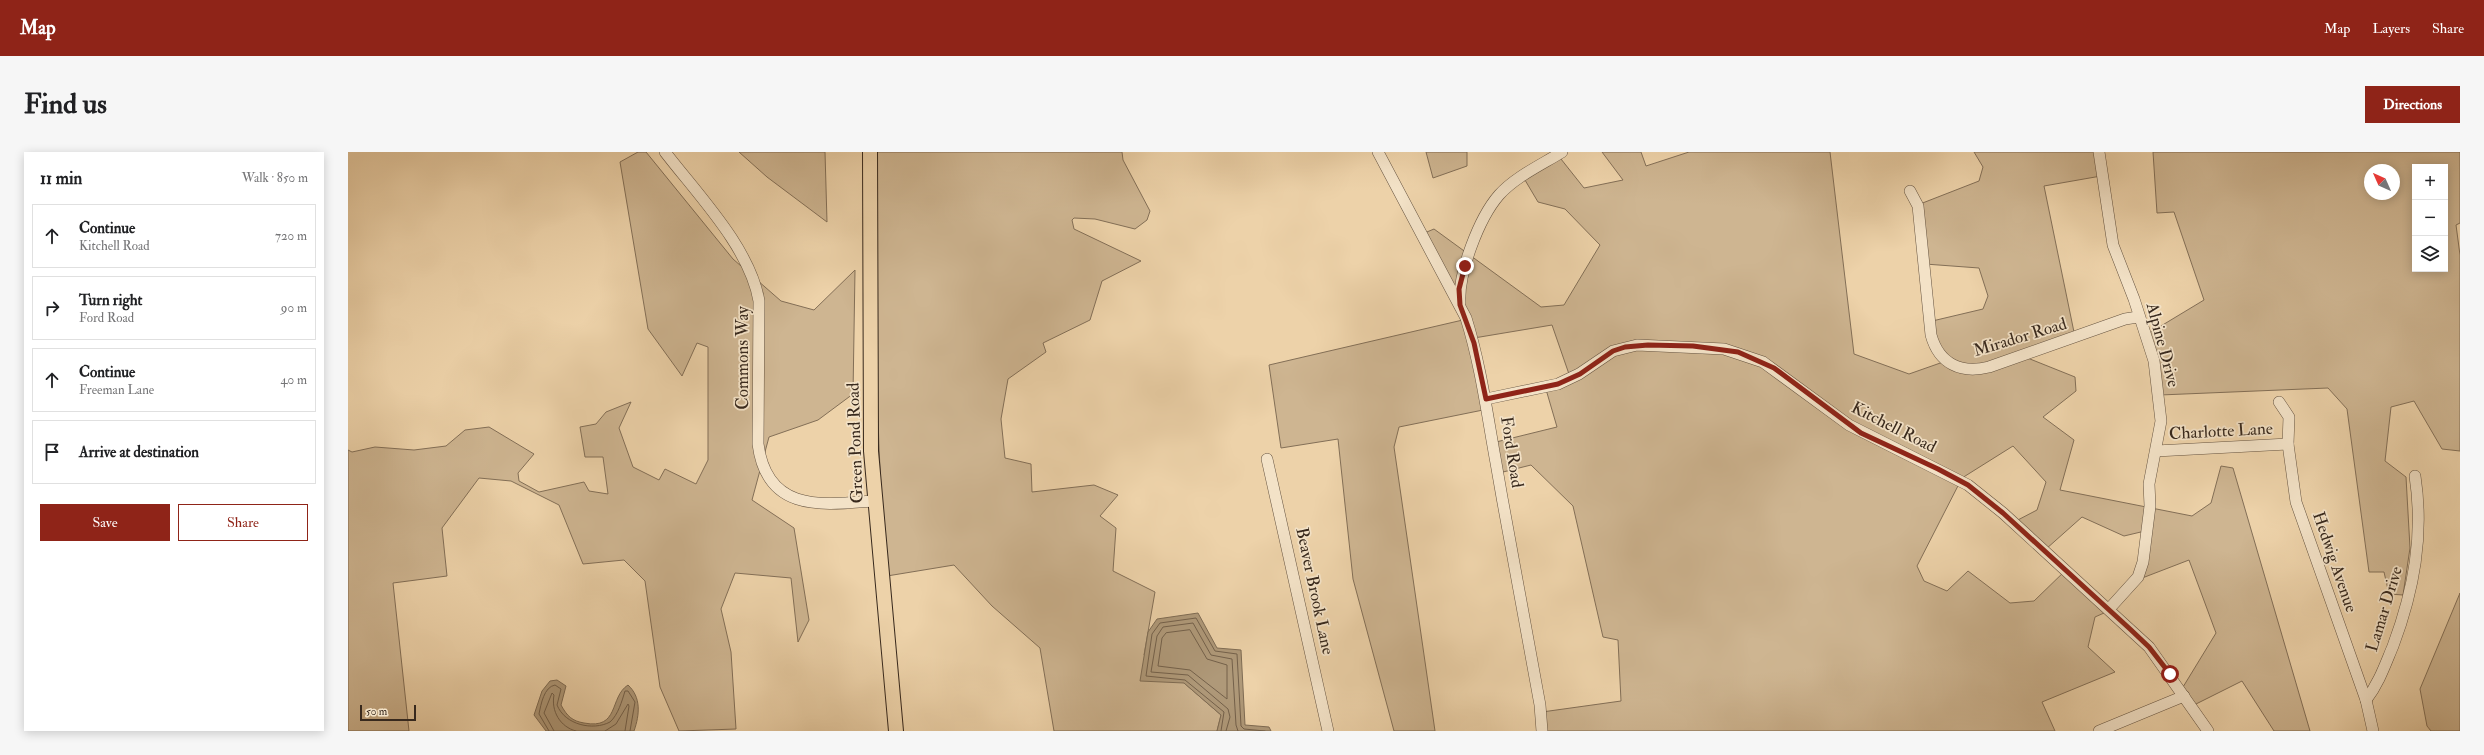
<!DOCTYPE html>
<meta charset="utf-8">
<style>
body{margin:0;font-family:"IM FELL Double Pica",serif;background:#f6f6f6;color:#202124}
.controls{position:absolute;right:12px;top:12px;display:grid;overflow:hidden;border-radius:0px;box-shadow:0 2px 10px #0003}
.controls button{width:36px;height:36px;display:grid;place-items:center;padding:0;border:0;border-bottom:1px solid #e0e0e0;background:#fff;color:#202124;font:20px sans-serif}
.compass{position:absolute;left:2016px;top:12px;width:36px;height:36px;border-radius:50%;background:#fff;box-shadow:0 2px 10px #0003;rotate:315deg}
.scale{position:absolute;left:12px;bottom:10px;width:56px;box-sizing:border-box;padding-left:4px;border:2px solid #38291d;border-top:0;font-size:11px;line-height:14px;white-space:nowrap;color:#38291d;-webkit-text-stroke:3px #f3e2c7;paint-order:stroke}
.stop{position:absolute;width:12px;height:12px;margin:-9px;border:3px solid #8f2418;border-radius:50%;background:#fff}
.stop.end{background:#8f2418;border-color:#fff;box-shadow:0 1px 4px #0008}
.list{margin:0;padding:0;list-style:none}
h2{display:flex;justify-content:space-between;align-items:center;height:52px;margin:0;padding:0 16px;font-size:17px}
h2 small{font-size:13px;font-weight:400;color:#757577}
.list li{display:grid;grid-template-columns:26px 1fr auto;gap:12px;align-items:center;box-sizing:border-box;height:64px;margin:0 8px 8px;padding:0 8px;border:1px solid #e0e0e0;border-radius:0px}
.list b{display:block;font-size:15px;white-space:nowrap}
.list p{margin:0;font-size:13px;white-space:nowrap;color:#757577}
.list em{font-size:13px;font-style:normal;color:#757577}
.actions{display:flex;gap:8px;padding:12px 16px}
.actions a{flex:1;padding:9px 0;border:1px solid #8f2418;border-radius:0px;text-align:center;font-size:14px;color:#8f2418}
.actions .main{background:#8f2418;color:#fff}
.icon{flex:none;width:22px;height:22px;fill:none;stroke:currentColor;stroke-width:2;stroke-linecap:round;stroke-linejoin:round}
.map{position:relative;flex:none;width:2112px;height:579px;overflow:hidden;border-radius:0px}
header{display:flex;align-items:center;gap:24px;box-sizing:border-box;height:56px;padding:0 20px;background:#8f2418;color:#fff}
header strong{font-size:19px}
nav{display:flex;gap:22px;margin-inline-start:auto;font-size:14px}
.intro{display:flex;align-items:center;justify-content:space-between;box-sizing:border-box;height:96px;padding:0 24px}
h1{margin:0;font-size:28px}
.button{padding:10px 18px;border-radius:0px;background:#8f2418;color:#fff;font-size:14px;font-weight:700}
main{display:flex;gap:24px;padding:0 24px}
aside{flex:1;background:#fff;border-radius:0px;box-shadow:0 2px 10px #0003}
.map>svg:first-child{display:block}
.green{fill:#ceb591;stroke:#836f57;fill-rule:evenodd}
.water{fill:#af9979;stroke:#7f6c54}
.lines{fill:none;stroke-linecap:round;stroke-linejoin:round}
.shore{stroke:#74614b;stroke-width:1}
.minor-casing{stroke:#655340;stroke-width:12}
.major-casing{stroke:#38291d;stroke-width:16}
.minor{stroke:#f3e2c7;stroke-width:11}
.major{stroke:#edd2a9;stroke-width:14}
.route{stroke:#8f2418;stroke-width:5}
.labels{text-anchor:middle;dominant-baseline:central;stroke-width:3.5;stroke-linejoin:round;paint-order:stroke}
.street-label{font-size:17px;fill:#38291d;stroke:#f3e2c7}
</style>
<header>
<strong>Map</strong>
<nav><a>Map</a><a>Layers</a><a>Share</a></nav>
</header>
<div class="intro"><h1>Find us</h1><a class="button">Directions</a></div>
<main>
<aside>
<h2>11 min<small>Walk · 850 m</small></h2>
<ul class="list">
<li><svg class="icon" aria-label="ahead" viewBox="0 0 24 24"><path d="M12 20V5M6 11l6-6 6 6"/></svg><div><b>Continue</b><p>Kitchell Road</p></div><em>720 m</em></li>
<li><svg class="icon" aria-label="right" viewBox="0 0 24 24"><path d="M7 20v-9h11M14 6l5 5-5 5"/></svg><div><b>Turn right</b><p>Ford Road</p></div><em>90 m</em></li>
<li><svg class="icon" aria-label="ahead" viewBox="0 0 24 24"><path d="M12 20V5M6 11l6-6 6 6"/></svg><div><b>Continue</b><p>Freeman Lane</p></div><em>40 m</em></li>
<li><svg class="icon" aria-label="arrive" viewBox="0 0 24 24"><path d="M6 21V4h12l-3 4 3 4H6"/></svg><div><b>Arrive at destination</b></div></li>
</ul>
<div class="actions"><a class="main">Save</a><a>Share</a></div>
</aside>
<div class="map">
<svg width="2112" height="579" viewBox="0 0 2112 579">
<rect width="100%" height="100%" fill="#edd2a9"/>
<filter id="stains"><feTurbulence type="fractalNoise" baseFrequency=".005" numOctaves="4"/><feColorMatrix values="0 0 0 0 .2 0 0 0 0 .09 0 0 0 0 .02 0 0 0 .5 -.17"/></filter>
<radialGradient id="worn" r=".72"><stop offset=".6" stop-color="#630" stop-opacity="0"/><stop offset="1" stop-color="#630" stop-opacity=".3"/></radialGradient>
<g class="green">
<polygon points="290,0 298,0 385,107 433,149 466,158 507,118 505,242 470,268 421,285 404,348 446,376 461,468 450,490 443,426 387,421 373,457 383,500 388,577 331,579 312,535 297,429 276,408 235,412 211,353 163,329 131,326 94,376 99,424 45,431 61,579 0,579 0,298 4,300 27,295 66,298 98,294 117,278 141,275 186,302 170,321 171,329 191,340 236,330 241,339 260,342 255,305 237,305 232,275 248,272 258,260 283,250 271,276 285,315 311,328 317,317 348,332 360,308 360,195 349,191 334,224 300,177 272,10"/>
<polygon points="391,0 477,0 479,70 419,25"/>
<path d="M527,0H774L775,8L802,59L799,68L787,77L747,67L726,66L724,68L726,77L793,109L754,129L742,168L695,191L698,200L660,227L653,267L657,306L683,312L684,340L746,333L770,343L752,364L768,376L765,419L807,440L796,503L836,531L873,563L869,579H706L692,496L644,454L606,413L539,424C527,283 527,141 527,0Z"/>
<polygon points="1078,0 1119,0 1119,14 1085,26"/>
<polygon points="1254,0 1293,0 1298,14 1341,0 1482,0 1506,202 1561,222 1598,209 1580,170 1635,157 1640,144 1631,116 1577,112 1572,52 1631,29 1635,15 1626,0 1750,0 1753,24 1696,34 1727,185 1672,203 1727,225 1728,239 1695,265 1726,288 1712,338 1844,364 1863,351 1873,314 1885,316 1962,579 1926,579 1894,529 1846,553 1835,535 1868,481 1841,408 1789,428 1797,379 1776,384 1734,365 1698,397 1666,370 1689,358 1698,330 1665,294 1614,326 1569,414 1576,429 1599,439 1620,419 1662,451 1686,449 1720,416 1765,457 1747,465 1740,495 1767,520 1694,550 1707,579 1194,579 1194,560 1273,549 1270,488 1255,485 1225,354 1183,313 1151,321 1144,291 1209,275 1197,234 1222,225 1204,173 1126,186 1140,257 1051,275 1046,295 1087,579 1046,579 1005,427 990,287 933,296 921,213 1119,167 1074,82 1086,77 1193,155 1216,153 1252,93 1217,57 1190,50 1174,23 1209,2 1236,36 1275,28"/>
<path d="M1805,0H2112V71L2108,73L2112,103V299L2094,297L2066,249L2043,255L2037,309L2058,325L2062,396L2055,443L2041,442L2036,420H2021L1999,257L1980,236L1812,243L1798,183L1856,148L1826,60L1809,61ZM2067,15H2097V117H2067ZM2022,18H2046V42H2022Z"/>
<polygon points="2112,441 2112,579 2083,579 2079,574 2072,537"/>
</g>
<g class="water">
<polygon points="850,461 869,496 893,498 897,573 921,575 923,579 869,579 873,563 836,531 792,529 800,480 809,467"/>
<path d="M209,528L218,534L213,553C219,564 224,569 236,571C272,578 261,545 280,533C293,545 292,562 286,579H198L186,563L194,539L202,529Z"/>
</g>
<g class="lines">
<g class="shore">
<polygon points="842,478 859,507 879,513 879,547 842,518 810,514 814,486 818,481"/>
<path d="M201,579L191,562C193,552 196,535 207,533L213,537L209,553C217,573 245,579 262,570C270,563 274,549 277,539H280L287,550L282,579"/>
<path d="M206,579L196,561L204,541L206,543C203,559 212,575 228,579"/>
<polyline points="257,579 268,572 280,552 281,554 277,579"/>
<polyline points="873,579 876,560 837,528 798,524 804,482 812,471 848,466 867,499 889,502 893,574 896,577 917,579"/>
<polyline points="878,579 882,565 880,557 840,523 803,520 809,484 815,475 845,471 863,503 884,507 888,573 890,579"/>
</g>
<g class="minor-casing">
<g id="minor">
<path d="M317,0C350,43 402,96 411,149L410,292C419,361 474,353 526,349"/>
<path d="M1030,0L1118,166C1133,214 1139,262 1148,311C1162,392 1177,473 1192,553L1194,579"/>
<polyline points="1751,0 1765,93 1786,147 1806,209 1813,269 1801,332 1802,354 1795,410 1790,425 1761,457"/>
<path d="M1562,39L1570,54L1583,183C1591,212 1613,222 1641,215L1777,167L1790,165"/>
<path d="M1112,151C1110,121 1131,66 1151,43C1167,25 1193,13 1214,0"/>
<polyline points="1138,247 1210,232 1231,222 1265,199 1289,193 1376,197 1415,210 1501,273 1620,333 1655,361 1801,495 1860,579"/>
<polyline points="1931,250 1941,265 1940,292 1948,350 2018,548 2025,579"/>
<polyline points="1808,299 1940,292"/>
<polyline points="919,307 980,579"/>
<path d="M2018,548C2031,531 2037,513 2045,494C2066,438 2076,383 2067,324"/>
<polyline points="1751,579 1836,544"/>
</g>
</g>
<g class="major-casing">
<polyline id="major" points="522,0 523,299 548,579"/>
</g>
<use href="#minor" class="minor"/>
<use href="#major" class="major"/>
</g>
<g class="lines">
<polyline class="route" points="1117,114 1111,137 1112,153 1126,191 1138,247 1210,232 1232,222 1265,199 1277,195 1300,193 1345,194 1390,200 1426,216 1513,281 1590,317 1620,333 1655,361 1782,477 1801,495 1822,522"/>
</g>
<g class="labels">
<g class="street-label">
<text transform="translate(1672 185) rotate(-17)">Mirador Road</text>
<text transform="translate(1815 193) rotate(75)">Alpine Drive</text>
<text transform="translate(394 206) rotate(-90)">Commons Way</text>
<text transform="translate(1546 275) rotate(27)">Kitchell Road</text>
<text transform="translate(1873 279) rotate(-3)">Charlotte Lane</text>
<text transform="translate(507 291) rotate(-92)">Green Pond Road</text>
<text transform="translate(1164 300) rotate(81)">Ford Road</text>
<text transform="translate(1987 410) rotate(71)">Hedwig Avenue</text>
<text transform="translate(967 439) rotate(78)">Beaver Brook Lane</text>
<text transform="translate(2036 457) rotate(-73)">Lamar Drive</text>
</g>
</g>
<rect width="100%" height="100%" filter="url(#stains)"/>
<rect width="100%" height="100%" fill="url(#worn)"/>
</svg>
<div class="controls">
<button>+</button>
<button>−</button>
<button><svg class="icon" aria-label="layers" viewBox="0 0 24 24"><path d="M12 4l9 5-9 5-9-5zM3 14l9 5 9-5"/></svg></button>
</div>
<svg class="compass" viewBox="-18 -18 36 36"><path d="M0-13l5 13h-10z" fill="#e53935"/><path d="M0 13l5-13h-10z" fill="#757577"/></svg>
<div class="scale">50 m</div>
<div class="stop" style="left:1822px;top:522px"></div>
<div class="stop end" style="left:1117px;top:114px"></div>
</div>
</main>
